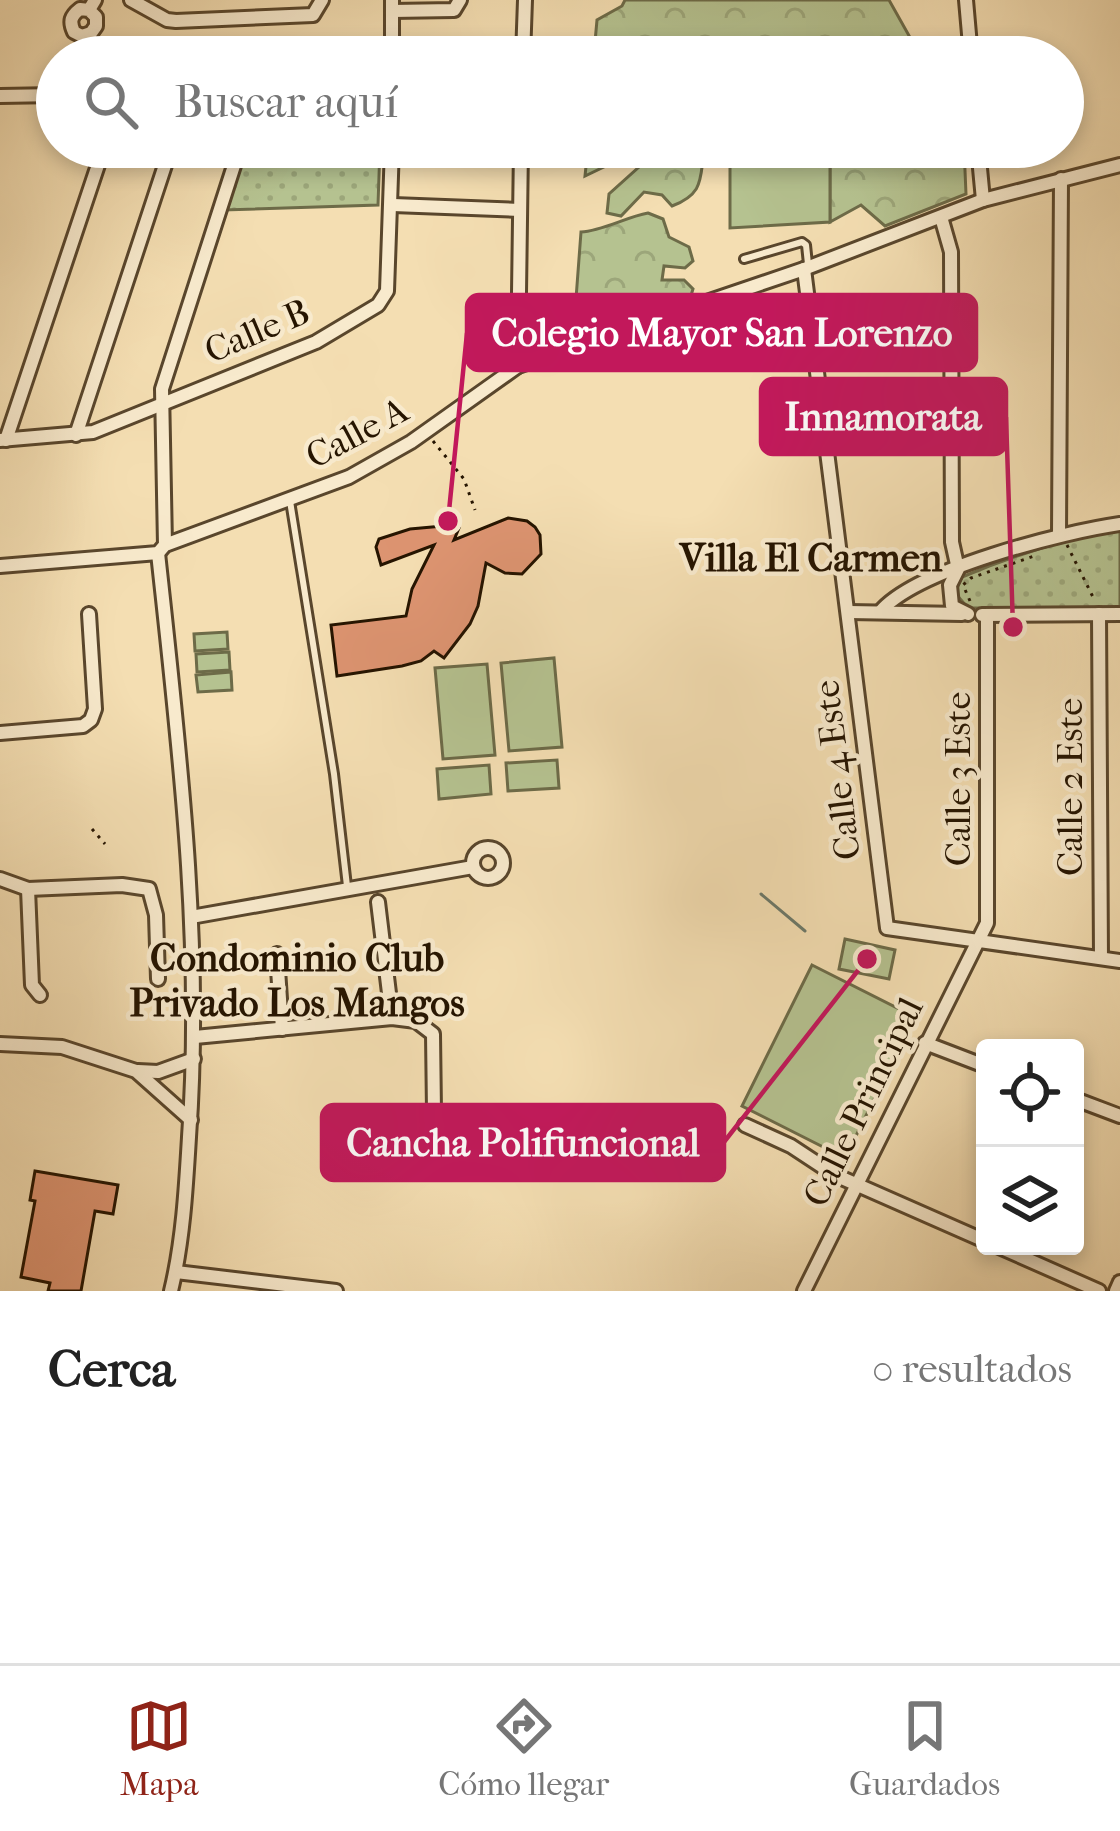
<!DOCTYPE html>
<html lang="es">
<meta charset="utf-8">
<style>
body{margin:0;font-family:"IM FELL French Canon",serif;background:#f2f2f2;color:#222}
.controls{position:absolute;right:36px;bottom:36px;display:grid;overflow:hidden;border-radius:12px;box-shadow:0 6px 18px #0003}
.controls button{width:108px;height:108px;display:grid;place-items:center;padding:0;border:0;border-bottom:3px solid #e0e0e0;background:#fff;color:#222;font:60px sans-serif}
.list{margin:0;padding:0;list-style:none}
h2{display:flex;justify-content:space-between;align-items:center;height:156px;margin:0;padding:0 48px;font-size:51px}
h2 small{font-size:39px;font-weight:400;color:#767676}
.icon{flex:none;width:66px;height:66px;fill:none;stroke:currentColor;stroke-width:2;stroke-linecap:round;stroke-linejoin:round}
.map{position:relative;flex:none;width:1120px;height:1291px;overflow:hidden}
.search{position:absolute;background:#fff;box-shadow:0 6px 18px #0003;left:36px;right:36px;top:36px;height:132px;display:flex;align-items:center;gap:30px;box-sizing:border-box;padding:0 42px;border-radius:66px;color:#767676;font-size:45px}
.sheet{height:372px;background:#fff}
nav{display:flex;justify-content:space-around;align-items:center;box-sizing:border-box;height:168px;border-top:3px solid #e0e0e0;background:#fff;font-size:33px;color:#767676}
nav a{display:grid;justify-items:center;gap:6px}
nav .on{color:#8f2418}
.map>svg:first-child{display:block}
.forest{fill:url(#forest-crowns);stroke:#6d6b48;stroke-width:3}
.park{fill:url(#park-dots);stroke:#6d6b48;stroke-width:3}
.pitch{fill:#b5c290;stroke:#6d6b48;stroke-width:3}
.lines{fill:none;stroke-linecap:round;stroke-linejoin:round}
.stream{stroke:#6c796a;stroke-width:3}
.building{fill:#dd9471;stroke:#251400;stroke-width:3}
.service-casing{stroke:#59462c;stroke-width:12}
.minor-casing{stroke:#59462c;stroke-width:18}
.path{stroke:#251400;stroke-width:3;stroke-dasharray:3 6;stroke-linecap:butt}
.service{stroke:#f8eacd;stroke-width:6}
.minor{stroke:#f8eacd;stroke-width:12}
.labels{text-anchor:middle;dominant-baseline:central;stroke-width:9;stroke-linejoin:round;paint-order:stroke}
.street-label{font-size:36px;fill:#251400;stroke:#f8eacd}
.neighbourhood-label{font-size:39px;font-weight:bold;fill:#251400;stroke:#f8eacd}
.leader{fill:none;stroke:#c2185b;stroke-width:4.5}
.callout-dot{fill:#c2185b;stroke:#f8eacd;stroke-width:4.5}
.callout{fill:#c2185b;stroke:#c2185b;stroke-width:4.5}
.callout-label{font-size:39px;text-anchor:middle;font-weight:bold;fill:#fff}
</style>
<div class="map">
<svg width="1120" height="1291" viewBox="0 0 1120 1291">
<defs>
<pattern id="forest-crowns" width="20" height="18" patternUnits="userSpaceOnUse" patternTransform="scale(3)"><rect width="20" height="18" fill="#b5c290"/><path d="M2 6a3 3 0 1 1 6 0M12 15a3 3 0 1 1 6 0" fill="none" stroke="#9ca67a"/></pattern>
<pattern id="park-dots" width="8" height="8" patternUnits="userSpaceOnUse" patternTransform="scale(3)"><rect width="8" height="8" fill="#b5c290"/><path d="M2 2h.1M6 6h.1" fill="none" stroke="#9ca67a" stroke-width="1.8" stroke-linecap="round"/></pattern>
</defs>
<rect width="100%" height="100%" fill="#f4deb2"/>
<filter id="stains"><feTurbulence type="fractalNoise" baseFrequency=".00167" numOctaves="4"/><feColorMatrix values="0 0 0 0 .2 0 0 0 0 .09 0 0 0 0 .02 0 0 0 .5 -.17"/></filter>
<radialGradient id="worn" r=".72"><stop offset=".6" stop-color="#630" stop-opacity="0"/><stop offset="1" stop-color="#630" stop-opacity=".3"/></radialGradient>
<g class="forest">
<polygon points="625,0 889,0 921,57 831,57 831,46 732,45 731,57 655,57 630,41 595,42 597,20 622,6"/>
<path d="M588,147H705C699,177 706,193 672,206L662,195L644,192L621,216L607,213L609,194L640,166L631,154L585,176Z"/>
<polygon points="830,147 964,147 966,194 885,226 861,205 830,222"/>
<path d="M648,213L663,219L669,237L689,247L693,261L685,268L664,266L662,280H684L693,289L689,302L573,339L581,232C602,231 626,217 648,213Z"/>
</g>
<g class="park">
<polygon points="245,147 380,147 378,205 224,210"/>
<path d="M1120,529V608H968L955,593L962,577C1014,555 1065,539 1120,529Z"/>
</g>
<g class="pitch">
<rect x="731" y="45" width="100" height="12"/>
<polygon points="730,147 830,147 830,222 730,228"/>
<polygon points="227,632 228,649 195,651 194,634"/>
<polygon points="229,652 230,670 197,672 196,654"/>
<polygon points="554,658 562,747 509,751 501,663"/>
<polygon points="487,664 495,755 443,759 435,668"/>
<polygon points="231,672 232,690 198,692 196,675"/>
<polygon points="557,760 559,788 508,791 506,763"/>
<polygon points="489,765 491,794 439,799 437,769"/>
<polygon points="845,939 895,950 889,979 839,969"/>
<polygon points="812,965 915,1017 845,1158 742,1106"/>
</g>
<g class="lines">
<polyline class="stream" points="761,894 805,931"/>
</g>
<g class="building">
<polygon points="508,518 527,521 535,527 540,535 541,554 522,574 505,573 486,563 478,606 470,624 444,658 434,651 421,661 402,666 337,676 331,625 406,616 412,589 434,545 381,565 376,547 379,539 410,529 443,526 459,528 454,540"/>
<polygon points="35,1171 118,1185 113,1214 95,1211 81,1291 48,1291 50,1283 21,1277 35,1201 30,1200"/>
</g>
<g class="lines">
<g class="service-casing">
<g id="service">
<polyline points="744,259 802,242 806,245 808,264"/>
<polyline points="290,501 334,774 347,886"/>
</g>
</g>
<g class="minor-casing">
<g id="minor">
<polyline points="131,0 167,20 176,21 313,15 322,0"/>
<polyline points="392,0 392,57"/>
<polyline points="966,0 971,57"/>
<path d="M89,10L96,17V26L91,33L82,36L74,32C69,21 71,16 80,9L89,10L95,0"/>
<polyline points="392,11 454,10 460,0"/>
<polyline points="523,57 525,0"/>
<polyline points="0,96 57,95"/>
<polyline points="456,147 456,152"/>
<polyline points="978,147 983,200"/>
<polyline points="393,205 520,210"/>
<polyline points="941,217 951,252 952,542 958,569 950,585 952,606 968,614"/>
<polyline points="804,269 887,928 1120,961"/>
<polyline points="518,366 521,147"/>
<polyline points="76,435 171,147"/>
<polyline points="0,440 93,432 316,342 378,305 387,291 392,147"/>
<polyline points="6,440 104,147"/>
<polyline points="1059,535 1061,179"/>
<polyline points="165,545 162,389 240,147"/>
<path d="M158,553C179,747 203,942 189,1137C186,1188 183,1241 171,1291"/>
<polyline points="0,566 158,553 165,545 349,477 411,442 518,366 804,269 983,200 1120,165"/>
<polyline points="849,612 962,614"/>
<path d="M880,612C916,569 1064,532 1120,524"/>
<polyline points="1099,614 1101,958"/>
<polyline points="982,615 1120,614"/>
<polyline points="0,733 83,726 91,720 95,709 89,614"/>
<circle cx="488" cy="863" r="15"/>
<polyline points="0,879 28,889 122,885 149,889 156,915 158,979"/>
<polyline points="28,889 32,985 40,995"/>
<polyline points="378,902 392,1018"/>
<polyline points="191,917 473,867"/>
<polyline points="277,954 282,1029"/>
<polyline points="195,1037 392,1018 416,1021 433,1034 434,1112"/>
<polyline points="925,1043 985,1066"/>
<polyline points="0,1044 62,1047 136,1071 191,1120"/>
<polyline points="138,1071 158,1072 194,1059"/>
<polyline points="1075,1099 1120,1116"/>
<polyline points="745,1125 791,1146 835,1175 985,1241"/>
<polyline points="997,1246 1099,1291"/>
<polyline points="176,1272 336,1291"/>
<polyline points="804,1291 987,923 987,615"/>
<polyline points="1116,1291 1120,1282"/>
</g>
</g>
<g class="path">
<polyline points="433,441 464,479 475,510"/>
<polyline points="1067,545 1095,601"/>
<polyline points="970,601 963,585 971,578 1037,555"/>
<polyline points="92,829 105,844"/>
</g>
<use href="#service" class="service"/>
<use href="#minor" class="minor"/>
</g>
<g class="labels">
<g class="street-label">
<text transform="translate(257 331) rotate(-23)">Calle B</text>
<text transform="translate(357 433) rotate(-28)">Calle A</text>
<text transform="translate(837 770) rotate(-97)">Calle 4 Este</text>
<text transform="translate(958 779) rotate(-90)">Calle 3 Este</text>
<text transform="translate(1070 787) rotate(-90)">Calle 2 Este</text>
<text transform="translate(863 1102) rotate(-64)">Calle Principal</text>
</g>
<g class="neighbourhood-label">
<text x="811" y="558">Villa El Carmen</text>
<text x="297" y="958">Condominio Club<tspan x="297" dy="45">Privado Los Mangos</tspan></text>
</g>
</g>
<path class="leader" d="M448 521L467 333M1013 627L1006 417M867 959L724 1142"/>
<g class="callout-dot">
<circle cx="448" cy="521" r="12"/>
<circle cx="1013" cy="627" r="12"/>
<circle cx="867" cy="959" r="12"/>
</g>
<g class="callout">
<rect x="467" y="295" width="509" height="75" rx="12"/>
<rect x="761" y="379" width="245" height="75" rx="12"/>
<rect x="322" y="1105" width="402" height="75" rx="12"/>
</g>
<g class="callout-label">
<text x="722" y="346">Colegio Mayor San Lorenzo</text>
<text x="883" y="430">Innamorata</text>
<text x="523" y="1156">Cancha Polifuncional</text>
</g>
<rect width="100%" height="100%" filter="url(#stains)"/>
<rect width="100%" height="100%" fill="url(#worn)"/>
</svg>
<div class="controls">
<button><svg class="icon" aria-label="locate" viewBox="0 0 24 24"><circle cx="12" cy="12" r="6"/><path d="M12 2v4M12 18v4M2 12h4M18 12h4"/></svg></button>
<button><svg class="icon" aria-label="layers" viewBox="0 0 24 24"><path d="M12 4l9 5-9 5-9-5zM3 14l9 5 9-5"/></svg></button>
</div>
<div class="search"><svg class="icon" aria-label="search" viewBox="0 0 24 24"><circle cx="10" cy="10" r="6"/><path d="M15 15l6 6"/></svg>Buscar aquí</div>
</div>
<section class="sheet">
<h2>Cerca<small>0 resultados</small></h2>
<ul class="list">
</ul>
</section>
<nav>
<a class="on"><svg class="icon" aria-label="map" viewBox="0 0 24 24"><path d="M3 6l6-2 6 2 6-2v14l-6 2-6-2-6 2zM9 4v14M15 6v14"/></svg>Mapa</a>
<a><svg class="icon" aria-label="directions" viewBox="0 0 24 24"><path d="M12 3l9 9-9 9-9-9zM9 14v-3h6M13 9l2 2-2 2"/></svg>Cómo llegar</a>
<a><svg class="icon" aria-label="saved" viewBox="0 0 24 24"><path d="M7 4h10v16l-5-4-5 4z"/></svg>Guardados</a>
</nav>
